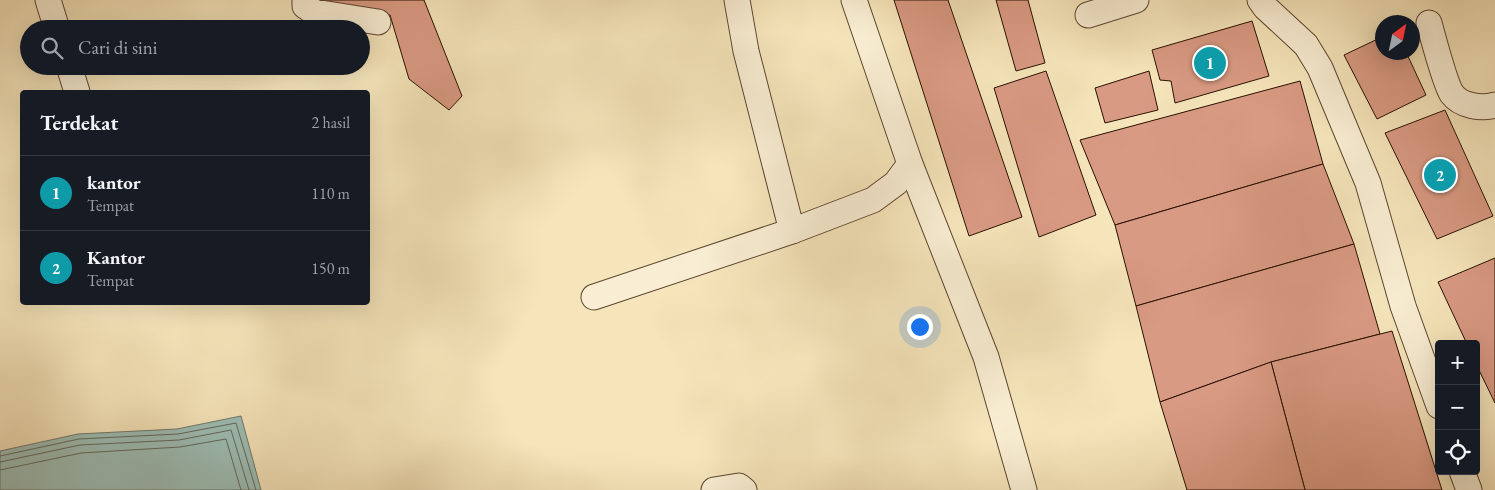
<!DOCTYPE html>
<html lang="id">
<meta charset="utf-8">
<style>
body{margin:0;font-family:"EB Garamond",serif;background:#242831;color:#f1f3f6}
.controls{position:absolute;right:15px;bottom:15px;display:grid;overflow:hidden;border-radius:5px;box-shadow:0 5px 20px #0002}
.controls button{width:45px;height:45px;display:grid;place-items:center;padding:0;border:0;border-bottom:1px solid #363941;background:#171b24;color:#f1f3f6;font:25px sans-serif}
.compass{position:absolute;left:1375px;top:15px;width:45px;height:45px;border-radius:50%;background:#171b24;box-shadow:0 5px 20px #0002;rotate:33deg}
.you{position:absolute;left:919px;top:326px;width:18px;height:18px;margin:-12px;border:4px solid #fff;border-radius:50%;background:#1a73e8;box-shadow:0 0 0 8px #1a73e833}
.badge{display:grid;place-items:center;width:32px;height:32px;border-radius:50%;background:#1a73e8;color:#fff;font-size:16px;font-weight:700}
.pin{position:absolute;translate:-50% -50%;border:2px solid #fff;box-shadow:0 1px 5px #0006}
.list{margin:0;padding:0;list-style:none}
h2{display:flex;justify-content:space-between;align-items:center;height:65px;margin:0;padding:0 20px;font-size:21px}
h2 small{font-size:16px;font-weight:400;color:#9ea1a6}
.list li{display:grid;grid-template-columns:32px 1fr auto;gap:15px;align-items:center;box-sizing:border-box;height:75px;padding:0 20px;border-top:1px solid #363941}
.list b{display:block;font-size:19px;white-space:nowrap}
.list p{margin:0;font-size:16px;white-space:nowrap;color:#9ea1a6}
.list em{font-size:16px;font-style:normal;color:#9ea1a6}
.icon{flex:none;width:28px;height:28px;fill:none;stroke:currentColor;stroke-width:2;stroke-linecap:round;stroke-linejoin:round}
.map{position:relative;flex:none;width:1495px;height:490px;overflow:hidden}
.search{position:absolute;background:#171b24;box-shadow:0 5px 20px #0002;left:20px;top:20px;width:350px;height:55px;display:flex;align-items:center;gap:12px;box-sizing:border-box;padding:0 18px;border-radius:28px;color:#9ea1a6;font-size:19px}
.panel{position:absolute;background:#171b24;box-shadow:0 5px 20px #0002;left:20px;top:90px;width:350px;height:215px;border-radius:5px}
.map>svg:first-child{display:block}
.water{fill:#9dbeb6;stroke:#6f786e}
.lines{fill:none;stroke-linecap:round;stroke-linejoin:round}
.shore{stroke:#63675c;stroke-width:1}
.building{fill:#d99a83;stroke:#291001}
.minor-casing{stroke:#5c4530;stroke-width:27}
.minor{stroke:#f9eed3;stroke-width:25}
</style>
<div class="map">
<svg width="1495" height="490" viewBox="0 0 1495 490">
<rect width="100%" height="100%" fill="#f6e5bb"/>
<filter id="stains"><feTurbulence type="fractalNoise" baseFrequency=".004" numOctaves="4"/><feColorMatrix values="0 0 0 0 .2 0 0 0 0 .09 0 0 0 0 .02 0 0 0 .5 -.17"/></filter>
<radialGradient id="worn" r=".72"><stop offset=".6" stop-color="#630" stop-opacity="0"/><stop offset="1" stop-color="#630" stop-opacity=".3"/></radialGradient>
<polygon class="water" points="241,416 261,490 0,490 0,451 78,434 177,429"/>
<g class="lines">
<g class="shore">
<polyline points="0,456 79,439 178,434 236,423 256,490"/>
<polyline points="0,462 80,445 179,440 231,430 249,490"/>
<polyline points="0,470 81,453 180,447 226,439 241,490"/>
</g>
</g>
<g class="building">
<polygon points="319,0 424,0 462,96 449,110 409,79 390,15 318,5"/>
<polygon points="894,0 948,0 1022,217 969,236"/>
<polygon points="996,0 1028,0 1045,63 1016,71"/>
<polygon points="1252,21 1269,76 1175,103 1171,81 1160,80 1152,50"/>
<polygon points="1382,37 1382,52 1406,52 1426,95 1377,119 1344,55"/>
<polygon points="1046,71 1096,215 1039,237 994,88"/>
<polygon points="1149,71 1158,110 1105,123 1095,88"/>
<polygon points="1300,81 1323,164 1115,225 1080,140"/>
<polygon points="1445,110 1493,216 1437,239 1385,133"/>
<polygon points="1323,164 1354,244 1136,306 1115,225"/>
<polygon points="1354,244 1380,334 1271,362 1160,402 1136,306"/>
<polygon points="1495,258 1495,403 1476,364 1476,344 1467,344 1438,282"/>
<polygon points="1392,331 1442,490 1305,490 1271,362"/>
<polygon points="1271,362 1305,490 1187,490 1160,402"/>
</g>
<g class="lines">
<g class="minor-casing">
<g id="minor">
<polyline points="48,0 57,29"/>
<polyline points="305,0 305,6 314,12 378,22"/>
<polyline points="737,0 746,51 792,231"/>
<polyline points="1260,0 1265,7 1306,45 1320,68 1368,183 1403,306 1439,406"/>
<polyline points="1088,15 1136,0"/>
<path d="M1429,23C1433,37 1445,84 1452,94C1461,106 1481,109 1495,105"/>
<polyline points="69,66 77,92"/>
<polyline points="910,164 986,357 1024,490"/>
<polyline points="594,297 792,231 873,200 896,183 910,164 854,0"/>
<polyline points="1462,471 1469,490"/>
<polyline points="714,490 739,486 744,490"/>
</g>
</g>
<use href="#minor" class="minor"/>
</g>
<rect width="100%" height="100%" filter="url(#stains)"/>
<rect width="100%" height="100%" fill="url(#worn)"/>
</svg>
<div class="controls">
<button>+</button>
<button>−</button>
<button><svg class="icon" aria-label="locate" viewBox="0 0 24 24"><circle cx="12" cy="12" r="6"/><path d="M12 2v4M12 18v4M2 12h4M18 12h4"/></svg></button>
</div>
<svg class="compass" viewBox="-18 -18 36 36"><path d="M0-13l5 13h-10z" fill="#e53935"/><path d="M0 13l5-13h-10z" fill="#9ea1a6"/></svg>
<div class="you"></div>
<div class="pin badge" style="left:1210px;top:63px;background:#0f9aa8">1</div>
<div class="pin badge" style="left:1440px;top:175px;background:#0f9aa8">2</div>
<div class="search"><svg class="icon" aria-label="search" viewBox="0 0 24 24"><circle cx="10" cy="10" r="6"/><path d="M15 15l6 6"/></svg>Cari di sini</div>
<section class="panel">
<h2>Terdekat<small>2 hasil</small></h2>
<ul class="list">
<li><span class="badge" style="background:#0f9aa8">1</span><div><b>kantor</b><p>Tempat</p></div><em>110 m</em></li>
<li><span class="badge" style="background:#0f9aa8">2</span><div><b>Kantor</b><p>Tempat</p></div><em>150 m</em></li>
</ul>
</section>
</div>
